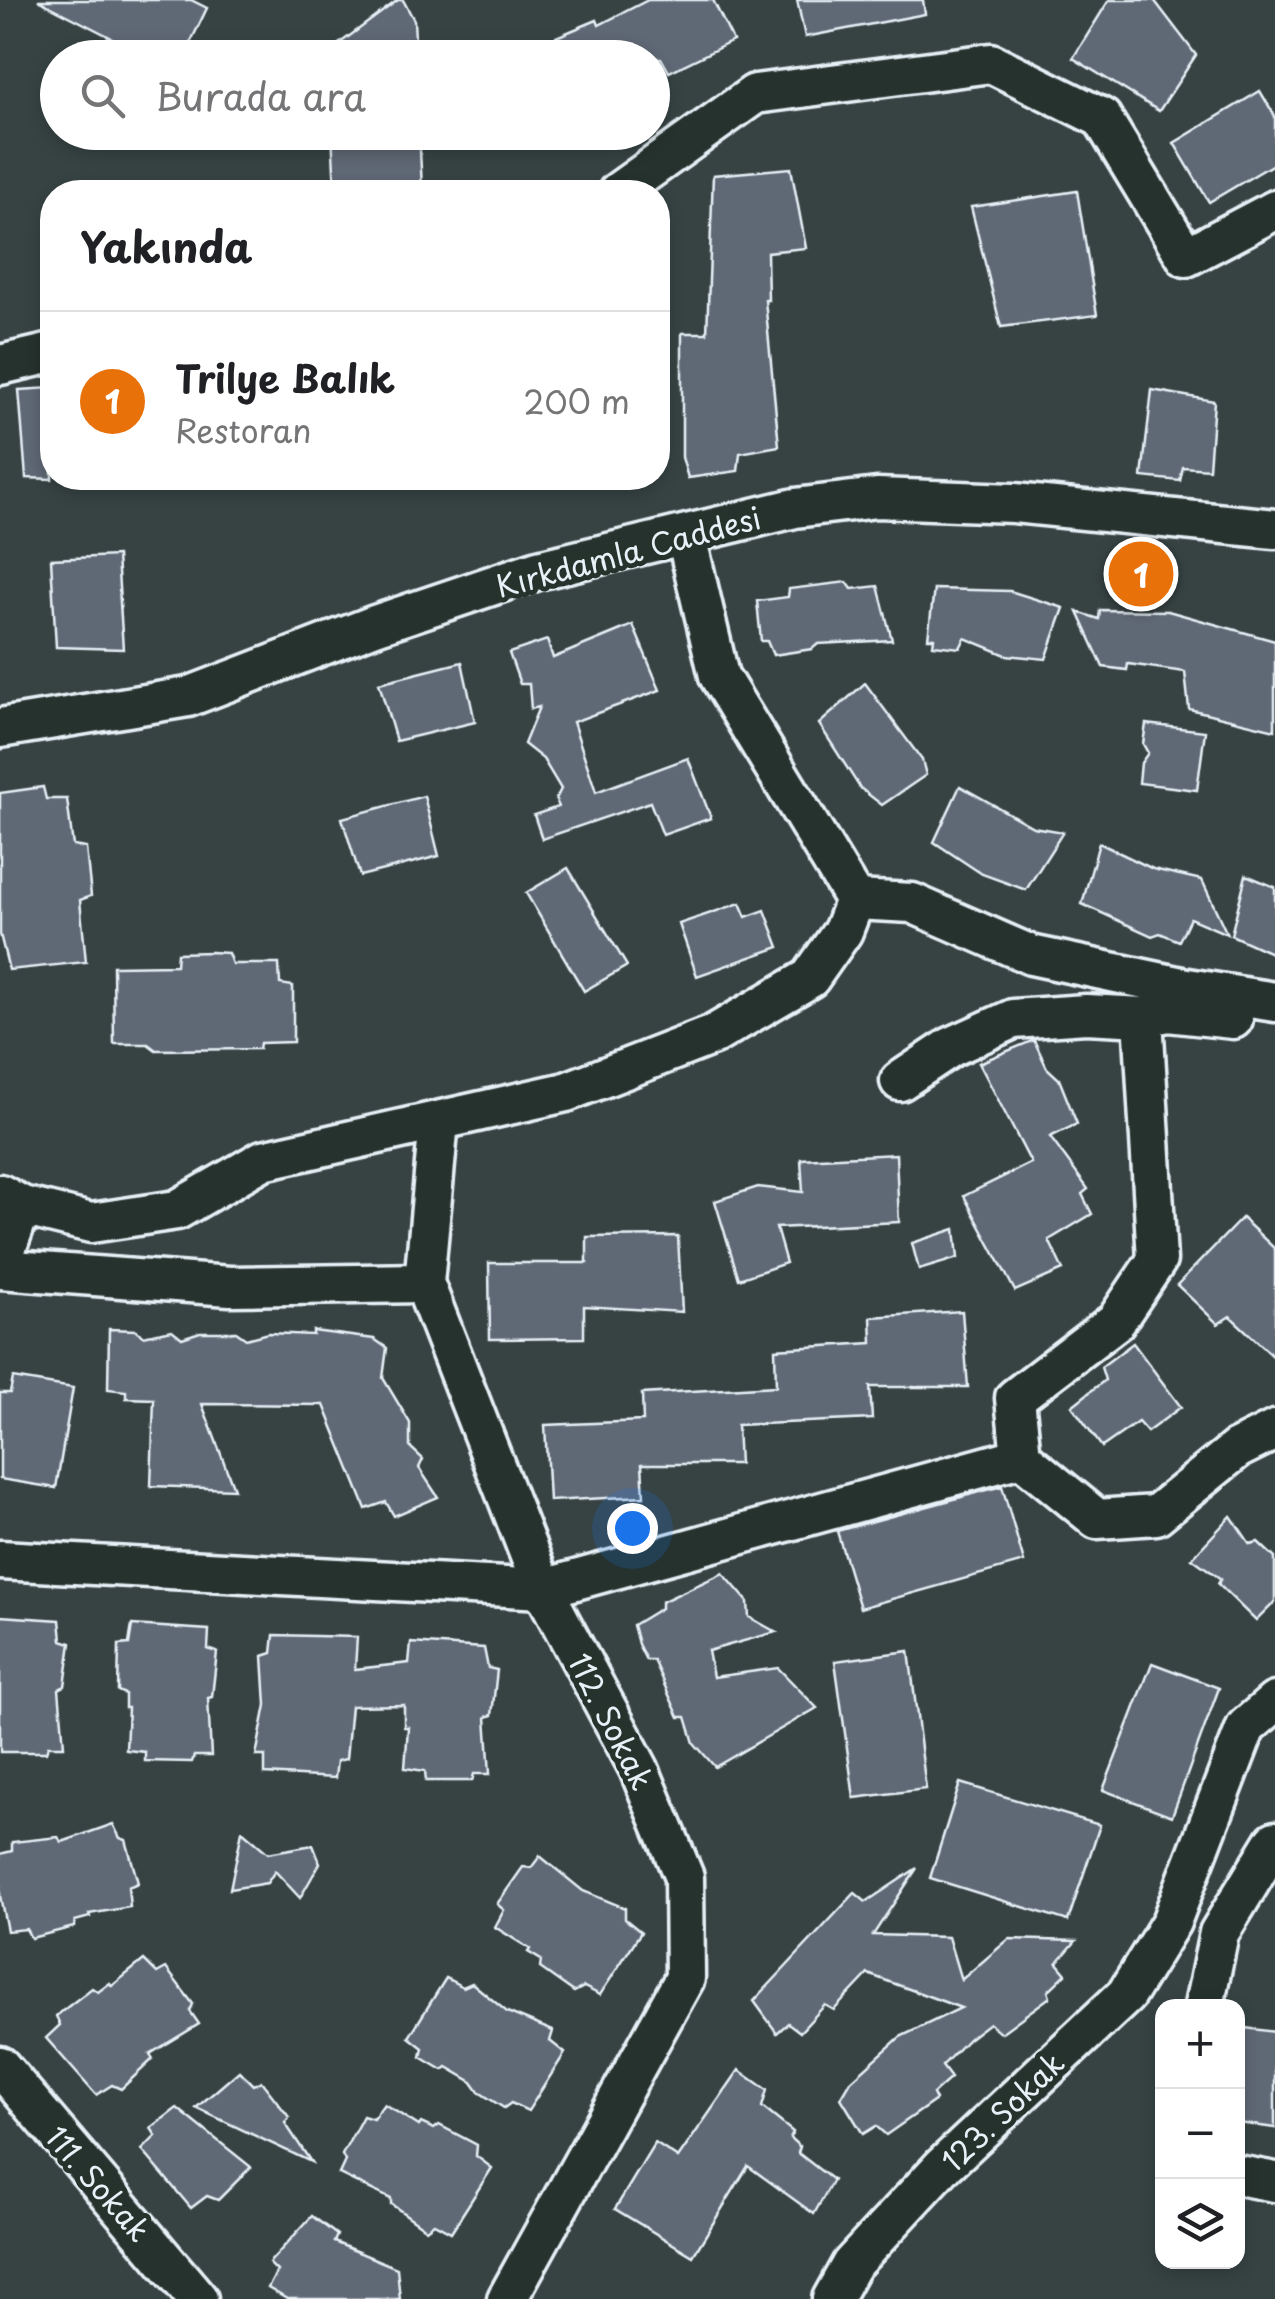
<!DOCTYPE html>
<html lang="tr">
<meta charset="utf-8">
<style>
body{margin:0;font-family:"Playpen Sans",sans-serif;background:#f2f2f2;color:#202124}
.controls{position:absolute;right:30px;bottom:30px;display:grid;overflow:hidden;border-radius:20px;box-shadow:0 5px 15px #0003}
.controls button{width:90px;height:90px;display:grid;place-items:center;padding:0;border:0;border-bottom:2px solid #e0e0e0;background:#fff;color:#202124;font:50px sans-serif}
.you{position:absolute;left:632px;top:1528px;width:35px;height:35px;margin:-25px;border:8px solid #fff;border-radius:50%;background:#1a73e8;box-shadow:0 0 0 15px #1a73e833}
.badge{display:grid;place-items:center;width:65px;height:65px;border-radius:50%;background:#111827;color:#fff;font-size:32px;font-weight:700}
.pin{position:absolute;translate:-50% -50%;border:5px solid #fff;box-shadow:0 2px 10px #0006}
.list{margin:0;padding:0;list-style:none}
h2{display:flex;justify-content:space-between;align-items:center;height:130px;margin:0;padding:0 40px;font-size:42px}
h2 small{font-size:32px;font-weight:400;color:#757577}
.list li{display:grid;grid-template-columns:65px 1fr auto;gap:30px;align-items:center;box-sizing:border-box;height:180px;padding:0 40px;border-top:2px solid #e0e0e0}
.list b{display:block;font-size:38px;white-space:nowrap}
.list p{margin:0;font-size:32px;white-space:nowrap;color:#757577}
.list em{font-size:32px;font-style:normal;color:#757577}
.icon{flex:none;width:55px;height:55px;fill:none;stroke:currentColor;stroke-width:2;stroke-linecap:round;stroke-linejoin:round}
.map{position:relative;flex:none;width:1275px;height:2299px;overflow:hidden}
.search{position:absolute;background:#fff;box-shadow:0 5px 15px #0003;left:40px;top:40px;width:630px;height:110px;display:flex;align-items:center;gap:25px;box-sizing:border-box;padding:0 35px;border-radius:55px;color:#757577;font-size:38px}
.panel{position:absolute;background:#fff;box-shadow:0 5px 15px #0003;left:40px;top:180px;width:630px;height:310px;border-radius:40px}
.map>svg:first-child{display:block}
.building{fill:#5e6875;stroke:#e8f1f8;stroke-width:2.5}
.lines{fill:none;stroke-linecap:round;stroke-linejoin:round}
.minor-casing{stroke:#e8f1f8;stroke-width:45}
.minor{stroke:#26332d;stroke-width:38}
.labels{text-anchor:middle;dominant-baseline:central;stroke-width:10;stroke-linejoin:round;paint-order:stroke}
.street-label{font-size:30px;fill:#e8f1f8;stroke:#26332d}
</style>
<div class="map">
<svg width="1275" height="2299" viewBox="0 0 1275 2299">
<rect width="100%" height="100%" fill="#374343"/>
<filter id="ink" filterUnits="userSpaceOnUse"><feTurbulence type="fractalNoise" baseFrequency=".01" numOctaves="2"/><feDisplacementMap in="SourceGraphic" scale="20" xChannelSelector="R" yChannelSelector="G"/><feConvolveMatrix kernelMatrix="1 2 1 2 8 2 1 2 1" color-interpolation-filters="sRGB"/></filter>
<g filter="url(#ink)">
<g class="building">
<polygon points="38,0 191,0 207,8 183,58 151,58"/>
<polygon points="398,0 403,0 414,20 416,58 320,58"/>
<polygon points="648,0 713,0 733,41 669,72 661,58 506,58 597,20 599,25"/>
<polygon points="797,0 923,0 925,14 805,37"/>
<polygon points="1109,0 1154,0 1196,55 1159,111 1073,58"/>
<polygon points="1260,91 1275,116 1275,163 1209,202 1174,143"/>
<polygon points="332,132 419,132 422,188 335,190"/>
<polygon points="791,168 806,248 767,252 768,300 765,300 779,446 740,453 738,471 688,478 682,457 682,333 707,333 713,175"/>
<polygon points="1077,191 1097,315 1001,327 971,207"/>
<polygon points="52,388 52,479 26,478 19,390"/>
<polygon points="1152,390 1214,401 1209,469 1183,467 1180,481 1142,477"/>
<polygon points="117,556 123,649 56,647 51,559"/>
<polygon points="847,582 852,589 878,586 892,640 818,644 812,649 773,655 767,641 761,641 757,601 788,597 789,589"/>
<polygon points="934,589 1010,591 1064,608 1046,659 1006,655 965,638 960,648 933,645 934,638 928,638"/>
<polygon points="1100,610 1168,611 1275,641 1275,730 1189,709 1185,672 1128,664 1127,670 1103,667 1078,612 1099,619"/>
<polygon points="633,625 660,690 573,722 596,792 688,758 711,818 663,835 650,802 542,839 534,815 558,807 556,799 561,789 543,759 524,744 539,707 531,709 529,684 520,684 509,653 547,640 553,658"/>
<polygon points="462,662 475,722 396,741 379,683"/>
<polygon points="865,683 922,760 926,775 882,805 860,788 819,724"/>
<polygon points="1146,724 1205,731 1197,790 1139,783 1141,763 1148,753 1143,744"/>
<polygon points="960,786 1033,827 1063,832 1026,890 982,874 934,842"/>
<polygon points="43,787 46,799 67,799 73,846 86,848 91,896 80,900 86,962 9,970 0,934 0,793"/>
<polygon points="424,796 439,856 360,876 342,818"/>
<polygon points="1099,843 1153,869 1202,880 1227,934 1190,918 1179,941 1160,933 1152,936 1082,904"/>
<polygon points="568,868 627,966 584,991 526,893"/>
<polygon points="1246,875 1275,887 1275,955 1231,935"/>
<polygon points="740,903 746,917 765,910 779,947 697,976 679,924"/>
<polygon points="211,952 228,953 232,964 279,964 280,984 293,986 293,1042 260,1043 259,1049 156,1050 148,1044 114,1044 113,966 176,965 177,953"/>
<polygon points="1034,1040 1047,1068 1059,1079 1077,1124 1050,1137 1088,1189 1082,1194 1092,1214 1049,1240 1063,1270 1015,1291 964,1196 1031,1163 979,1063"/>
<polygon points="896,1154 899,1222 776,1228 786,1263 739,1279 715,1201 758,1187 803,1192 801,1159"/>
<polygon points="1242,1218 1275,1249 1275,1358 1230,1316 1218,1324 1177,1285"/>
<polygon points="955,1229 958,1258 919,1270 912,1243"/>
<polygon points="678,1236 682,1312 584,1306 584,1338 490,1339 489,1263 587,1263 587,1237"/>
<polygon points="962,1311 968,1387 870,1387 872,1419 737,1425 739,1464 642,1464 644,1496 549,1501 545,1425 643,1421 642,1394 776,1386 775,1349 872,1343 871,1317"/>
<polygon points="109,1329 136,1330 143,1336 172,1330 182,1338 200,1332 236,1332 246,1339 268,1333 313,1335 313,1331 374,1339 387,1348 383,1378 410,1423 410,1447 423,1459 419,1468 438,1497 394,1516 386,1502 366,1509 324,1405 202,1404 234,1489 151,1486 154,1399 126,1398 126,1391 108,1389"/>
<polygon points="1133,1343 1181,1407 1147,1432 1138,1422 1102,1447 1072,1406 1105,1380 1101,1367"/>
<polygon points="13,1378 73,1388 56,1488 0,1479 0,1393 10,1393"/>
<polygon points="1002,1486 1024,1562 860,1608 837,1531"/>
<polygon points="1231,1516 1250,1544 1258,1542 1275,1558 1275,1602 1256,1621 1218,1584 1221,1579 1192,1558"/>
<polygon points="723,1573 748,1602 749,1617 776,1632 708,1651 713,1677 778,1668 817,1708 715,1767 694,1743 686,1717 679,1717 653,1660 646,1660 638,1644 633,1625 661,1608 661,1602"/>
<polygon points="0,1616 60,1620 62,1640 71,1643 65,1686 59,1689 64,1746 48,1746 46,1752 0,1752"/>
<polygon points="132,1625 209,1630 208,1649 217,1652 212,1697 208,1698 211,1756 194,1756 192,1762 145,1761 145,1752 126,1750 128,1708 125,1708 125,1694 118,1691 119,1645 129,1644"/>
<polygon points="274,1635 357,1637 355,1669 409,1663 411,1643 484,1648 488,1668 497,1670 492,1715 486,1717 490,1774 474,1774 472,1781 426,1781 425,1771 405,1768 408,1727 404,1727 404,1705 351,1706 346,1759 337,1761 335,1778 265,1774 265,1756 256,1756 266,1705 263,1656 272,1653"/>
<polygon points="909,1651 926,1789 854,1798 835,1661"/>
<polygon points="1152,1663 1219,1688 1172,1816 1103,1790"/>
<polygon points="960,1783 1100,1825 1068,1921 930,1878"/>
<polygon points="113,1824 120,1838 126,1840 138,1883 128,1887 130,1907 89,1914 90,1917 75,1921 74,1927 31,1938 26,1929 7,1931 0,1896 0,1854 12,1851 12,1842 58,1837 62,1842"/>
<polygon points="242,1831 268,1853 313,1845 320,1863 300,1898 275,1871 267,1883 230,1889"/>
<polygon points="540,1856 583,1891 625,1908 625,1919 641,1932 600,1995 584,1987 574,1992 540,1968 541,1960 528,1952 530,1949 495,1927 504,1910 497,1904 523,1867 531,1868"/>
<polygon points="917,1868 873,1935 948,1937 961,1980 1009,1939 1076,1941 1057,1963 1066,1974 1048,1991 1050,1997 1001,2033 989,2023 968,2039 942,2066 951,2078 933,2094 936,2100 886,2135 876,2126 863,2134 841,2098 851,2081 900,2037 961,2008 868,1974 834,2010 825,2005 800,2032 788,2023 777,2033 754,2001 855,1893 866,1902"/>
<polygon points="144,1960 157,1973 166,1968 193,2004 190,2011 199,2024 150,2054 153,2059 121,2089 112,2085 96,2095 46,2038 60,2025 56,2016 92,1988 98,1992 110,1983 112,1986"/>
<polygon points="446,1978 463,1987 472,1983 507,2012 553,2031 550,2041 565,2053 528,2111 511,2103 504,2108 479,2092 471,2081 447,2067 443,2070 421,2057 423,2048 409,2037"/>
<polygon points="1238,2027 1275,2032 1275,2128 1238,2123"/>
<polygon points="739,2070 767,2090 762,2107 793,2132 790,2138 800,2147 798,2153 833,2180 814,2214 748,2166 693,2256 615,2209 655,2143 678,2158"/>
<polygon points="239,2071 253,2085 261,2081 289,2117 285,2123 311,2162 196,2108"/>
<polygon points="384,2104 419,2126 421,2123 434,2129 439,2125 477,2145 476,2156 492,2168 451,2232 434,2223 426,2229 391,2204 391,2199 339,2174 345,2161 342,2155 363,2116 373,2119"/>
<polygon points="177,2108 251,2167 218,2200 207,2196 191,2208 142,2150 156,2136 151,2128"/>
<polygon points="312,2216 337,2235 334,2242 397,2268 400,2299 287,2299 268,2288 277,2271 269,2263"/>
</g>
<g class="lines">
<g class="minor-casing">
<g id="minor">
<polyline points="618,192 755,94 991,63 1102,118 1186,257 1275,210"/>
<polyline points="0,365 52,353"/>
<polyline points="686,536 719,676 855,900"/>
<polyline points="0,728 188,697 375,625 538,570 795,508 877,498 1014,503 1275,529"/>
<polyline points="855,900 912,903 1031,955 1187,988 1275,1002"/>
<polyline points="1143,1017 1157,1260 1116,1321 1015,1398 1021,1457 1097,1519 1156,1515 1237,1449 1275,1430"/>
<polyline points="900,1081 951,1047 1013,1019 1086,1014 1143,1017 1168,1012 1233,1019"/>
<polyline points="439,1121 424,1283 543,1589 639,1769 684,1877 685,1978 507,2299"/>
<polyline points="0,1194 22,1206 91,1223 177,1210 263,1160 566,1092 713,1035 810,978 843,931 855,900"/>
<polyline points="0,1265 22,1206"/>
<polyline points="0,1269 230,1286 424,1283"/>
<polyline points="0,1560 543,1589 1021,1457"/>
<polyline points="1204,2006 1219,1933 1275,1841"/>
<polyline points="0,2066 198,2299"/>
<polyline points="1238,2175 1275,2182"/>
<polyline points="832,2299 851,2265 942,2167 1126,1995 1171,1922 1246,1727 1275,1702"/>
</g>
</g>
<use href="#minor" class="minor"/>
</g>
</g>
<g class="labels">
<g class="street-label">
<text transform="translate(628 551) rotate(-15)">Kırkdamla Caddesi</text>
<text transform="translate(612 1721) rotate(63)">112. Sokak</text>
<text transform="translate(1002 2111) rotate(-44)">123. Sokak</text>
<text transform="translate(99 2183) rotate(49)">111. Sokak</text>
</g>
</g>
</svg>
<div class="controls">
<button>+</button>
<button>−</button>
<button><svg class="icon" aria-label="layers" viewBox="0 0 24 24"><path d="M12 4l9 5-9 5-9-5zM3 14l9 5 9-5"/></svg></button>
</div>
<div class="you"></div>
<div class="pin badge" style="left:1141px;top:574px;background:#e8710a">1</div>
<div class="search"><svg class="icon" aria-label="search" viewBox="0 0 24 24"><circle cx="10" cy="10" r="6"/><path d="M15 15l6 6"/></svg>Burada ara</div>
<section class="panel">
<h2>Yakında<small></small></h2>
<ul class="list">
<li><span class="badge" style="background:#e8710a">1</span><div><b>Trilye Balık</b><p>Restoran</p></div><em>200 m</em></li>
</ul>
</section>
</div>
